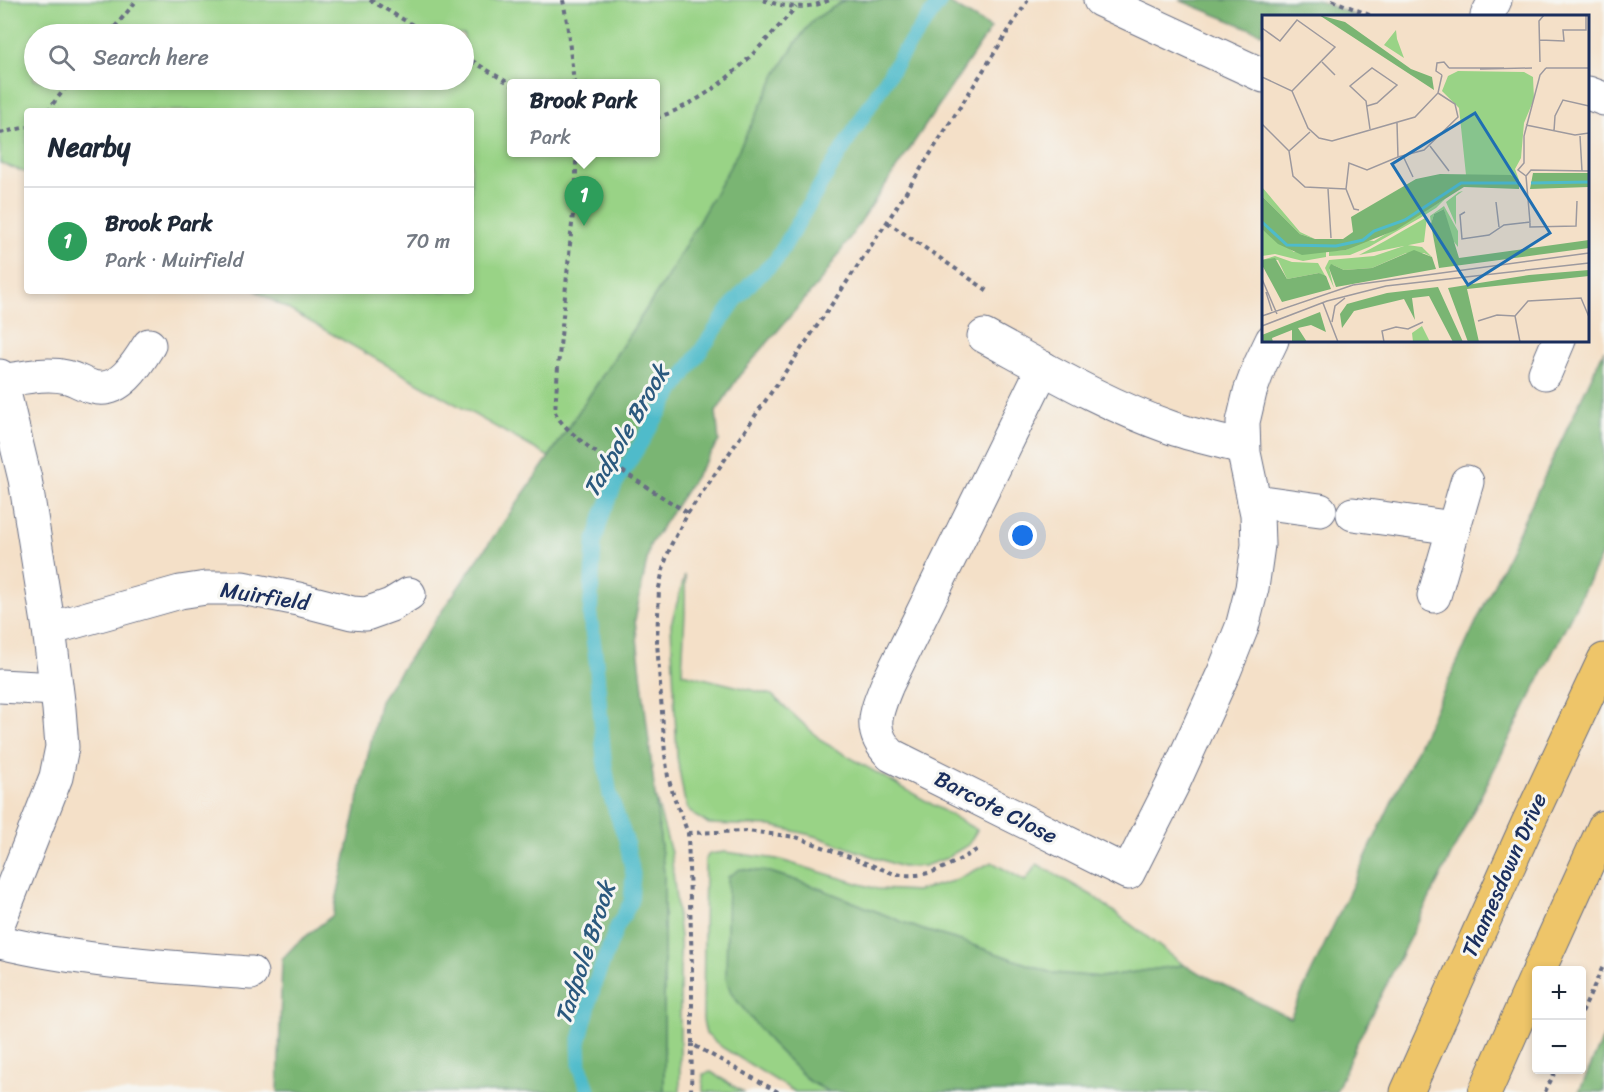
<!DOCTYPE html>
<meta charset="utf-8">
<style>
body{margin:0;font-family:Sriracha,sans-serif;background:#f2f2f3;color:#1f2937}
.controls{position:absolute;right:18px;bottom:18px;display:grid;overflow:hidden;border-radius:6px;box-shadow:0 3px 9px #0003}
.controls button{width:54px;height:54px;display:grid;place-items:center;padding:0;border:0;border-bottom:2px solid #e0e1e3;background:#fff;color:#1f2937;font:30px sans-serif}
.you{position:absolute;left:1023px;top:536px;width:21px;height:21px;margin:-15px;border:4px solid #fff;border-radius:50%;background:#1a73e8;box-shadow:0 0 0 9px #1a73e833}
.badge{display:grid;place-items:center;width:39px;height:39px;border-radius:50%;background:#2563eb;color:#fff;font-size:20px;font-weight:700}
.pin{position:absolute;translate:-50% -50px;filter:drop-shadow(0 2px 3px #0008)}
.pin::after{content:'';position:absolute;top:32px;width:21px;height:18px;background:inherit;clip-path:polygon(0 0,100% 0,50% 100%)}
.popup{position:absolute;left:507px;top:79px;width:153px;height:78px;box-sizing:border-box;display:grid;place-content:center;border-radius:6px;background:#fff;filter:drop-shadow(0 2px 4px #0005);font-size:20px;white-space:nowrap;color:#747a83}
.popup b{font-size:22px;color:#1f2937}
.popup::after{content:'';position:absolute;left:50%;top:100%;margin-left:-12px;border:12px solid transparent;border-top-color:#fff}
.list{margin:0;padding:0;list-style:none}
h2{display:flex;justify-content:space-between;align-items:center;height:78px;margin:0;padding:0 24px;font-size:26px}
h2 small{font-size:20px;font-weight:400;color:#747a83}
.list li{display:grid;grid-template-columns:39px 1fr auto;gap:18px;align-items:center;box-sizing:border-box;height:108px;padding:0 24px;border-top:2px solid #e0e1e3}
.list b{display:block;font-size:22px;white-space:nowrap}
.list p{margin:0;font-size:20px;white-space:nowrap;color:#747a83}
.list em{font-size:20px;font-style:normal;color:#747a83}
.icon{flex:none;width:33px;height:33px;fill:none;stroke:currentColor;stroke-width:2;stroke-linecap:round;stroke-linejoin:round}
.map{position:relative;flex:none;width:1604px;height:1092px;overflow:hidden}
.search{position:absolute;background:#fff;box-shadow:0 3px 9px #0003;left:24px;top:24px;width:450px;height:66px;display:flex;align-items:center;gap:15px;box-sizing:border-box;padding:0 21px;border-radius:33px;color:#747a83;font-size:22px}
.panel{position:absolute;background:#fff;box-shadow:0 3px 9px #0003;left:24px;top:108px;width:450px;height:186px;border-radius:6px}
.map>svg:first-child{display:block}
.green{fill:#99d386;stroke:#5a8172;stroke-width:1.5;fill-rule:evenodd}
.forest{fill:#7ab573;stroke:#4a7268;stroke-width:1.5}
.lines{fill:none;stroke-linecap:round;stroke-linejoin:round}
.stream{stroke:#4fbbca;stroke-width:15}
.minor-casing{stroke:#676d83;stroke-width:35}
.major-casing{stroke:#676d83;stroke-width:35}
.path{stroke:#676d83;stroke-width:4;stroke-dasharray:4.5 4.5;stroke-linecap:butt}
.minor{stroke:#fff;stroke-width:33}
.major{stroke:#eec569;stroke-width:33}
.labels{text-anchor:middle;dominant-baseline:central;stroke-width:6;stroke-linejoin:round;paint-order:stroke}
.street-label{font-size:22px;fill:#1b2f5e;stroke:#f6f6f2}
.water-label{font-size:24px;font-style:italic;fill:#2b597e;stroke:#f6f6f2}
.inset-river{fill:none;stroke:#4fbbca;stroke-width:3}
.inset-road{fill:none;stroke:#9d999e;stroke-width:1.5}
.view{fill:#1f6fb2;fill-opacity:0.15;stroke:#1f6fb2;stroke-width:3}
.inset-edge{fill:none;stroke:#1b2f5e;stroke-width:3}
</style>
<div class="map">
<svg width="1604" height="1092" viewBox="0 0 1604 1092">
<rect width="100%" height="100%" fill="#f6f6f2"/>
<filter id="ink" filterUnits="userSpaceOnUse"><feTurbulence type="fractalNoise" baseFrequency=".0167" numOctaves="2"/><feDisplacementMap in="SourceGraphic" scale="12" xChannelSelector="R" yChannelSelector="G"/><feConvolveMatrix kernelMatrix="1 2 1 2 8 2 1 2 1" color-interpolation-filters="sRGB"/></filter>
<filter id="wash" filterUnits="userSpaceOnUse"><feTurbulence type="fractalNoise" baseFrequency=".008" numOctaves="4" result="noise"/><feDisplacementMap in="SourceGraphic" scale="24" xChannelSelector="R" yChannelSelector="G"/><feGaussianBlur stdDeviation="1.35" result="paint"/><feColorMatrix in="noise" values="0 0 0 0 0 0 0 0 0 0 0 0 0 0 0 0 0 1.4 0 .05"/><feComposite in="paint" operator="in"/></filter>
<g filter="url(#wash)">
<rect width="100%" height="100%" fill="#f4e0c8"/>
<g class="green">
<path d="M0,0H845L813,20L795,44L777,73L731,165L666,279L549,457L256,291H471V111H27V173L0,163ZM34,34H464V80H34ZM512,83H656V152H512Z"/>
<polygon points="685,575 685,613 682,673 772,695 823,742 977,830 968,845 944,859 924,866 902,867 815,836 772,826 709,824 695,816 688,809 684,798 677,757 671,624"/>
<polygon points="655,795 671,853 680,938 680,1092 664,1092 664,873"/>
<polygon points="725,852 777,859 877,889 917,891 953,881 992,862 1025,881 1037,864 1093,896 1184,965 1101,977 1052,973 961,941 920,929 816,887 770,872 731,993 770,1042 809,1081 829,1092 795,1092 723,1048 706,1034 703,1020 705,860 709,854"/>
<polygon points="711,1072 743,1092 703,1092 703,1074"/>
</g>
<g class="forest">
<polygon points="845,0 944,0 991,28 822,279 739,376 716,412 719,441 650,545 635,620 664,873 664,1092 278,1092 282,959 296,944 333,915 380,700 549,457 666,279 731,165 777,73 795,44 813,20"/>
<polygon points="1179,0 1316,0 1357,16 1264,16 1263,34"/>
<polygon points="1604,350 1604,550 1355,1047 1336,1092 829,1092 809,1081 770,1042 731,993 726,978 728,877 740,869 770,872 816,887 920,929 961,941 1052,973 1101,977 1184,965 1290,1018"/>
<polygon points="1604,1036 1604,1092 1579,1092"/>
</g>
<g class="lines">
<polyline class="stream" points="589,1092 580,1066 579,1043 595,982 617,927 631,902 633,874 626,840 610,795 604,759 596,660 590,616 594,544 603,513 616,483 673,391 735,301 753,281 776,260 827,174 902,54 941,0"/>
</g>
</g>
<g filter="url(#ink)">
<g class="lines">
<g class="minor-casing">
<g id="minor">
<polyline points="1100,0 1264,76"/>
<polyline points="1487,16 1495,0"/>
<polyline points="1588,93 1604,99"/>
<path d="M984,336C1045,369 1106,405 1172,428C1195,436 1219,441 1243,447"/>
<path d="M1043,368L887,685C876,712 867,731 891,755L1128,873L1173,784L1224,672L1242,627L1252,588L1258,545L1257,514L1244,453L1243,422L1250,392L1260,365L1272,340"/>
<polyline points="1545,373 1559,340"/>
<polyline points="0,376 25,479 49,629 59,709 62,747 56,777 0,919"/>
<path d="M1,381C22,378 45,372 67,377C76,379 84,385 93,387C119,395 138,363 149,345"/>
<polyline points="1254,501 1320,510"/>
<polyline points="1353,514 1454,528"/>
<polyline points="1434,596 1467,482"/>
<polyline points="49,629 180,592 206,588 242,588 298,599 352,613 366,614 391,605 409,594"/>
<polyline points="0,686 56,689"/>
<path d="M0,942C83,962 167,967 251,973"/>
</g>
</g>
<g class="major-casing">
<g id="major">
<polyline points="1539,970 1604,827"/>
<polyline points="1407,1092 1527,825 1604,660"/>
<polyline points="1485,1092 1536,977"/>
</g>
</g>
<g class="path">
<polyline points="370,0 428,34"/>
<polyline points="563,0 567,22 574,83"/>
<path d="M763,0C786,8 807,10 830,0"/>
<polyline points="1332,0 1372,16"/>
<polyline points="109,34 137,0"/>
<polyline points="464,56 512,85"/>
<polyline points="47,111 72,80"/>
<path d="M656,118C717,98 754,54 796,7"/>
<polyline points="0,133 27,127"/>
<path d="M576,152V183L558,367L555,412C564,438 661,496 688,513"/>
<polyline points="887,222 991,293"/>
<path d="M688,833L747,831L796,837L895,874C930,880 951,864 980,848"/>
<polyline points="1582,1013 1604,964"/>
<polyline points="691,1092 692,1044"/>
<polyline points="778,1092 692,1044 692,968 688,833 674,797 668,777 665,754 657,642 659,588 664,565 671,545 688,513 828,310 887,222 1028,0"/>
<polyline points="1545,1092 1556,1070"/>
</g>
<use href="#minor" class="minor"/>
<use href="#major" class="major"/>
</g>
</g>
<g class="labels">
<g class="street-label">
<text transform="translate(265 596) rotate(9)">Muirfield</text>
<text transform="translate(996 807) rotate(27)">Barcote Close</text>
<text transform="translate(1504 875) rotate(-66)">Thamesdown Drive</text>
</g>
<g class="water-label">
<text transform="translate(626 431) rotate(-60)">Tadpole Brook</text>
<text transform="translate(585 953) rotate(-72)">Tadpole Brook</text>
</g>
</g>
<g transform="translate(1262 15)">
<rect width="327" height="327" fill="#f4e0c8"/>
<path d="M134,15L135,24L142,43L122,30ZM196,56L262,57L271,62L272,84L262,108L259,143L253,154L257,165L249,160H204L197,93L180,76L186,61ZM0,172L38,217L53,224L38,219L0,181ZM201,176L194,181V210L184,187L197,177ZM183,184L174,193L158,203L107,232L88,240L67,241V236L84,235L103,225L112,226ZM182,191L196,216V232L189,223L182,194L172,199L169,209L174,242L168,201ZM165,202L162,227L97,240L123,226ZM0,214L32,237L64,236V242L41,246L13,239L0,241ZM145,230L160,232L170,242L162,238H144L110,253L82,255L71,250L67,253L72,273L63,253L67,245L112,241ZM13,241L30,247L56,248L65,264L57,258L25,264L16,245H0ZM160,311L168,327H151L150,318Z" fill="#99d386"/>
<path d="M57,0L83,7L149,54L170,62L172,75ZM271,158H327V172L268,174ZM178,159L249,160L257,165V174L202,172L134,215L84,235L40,240L16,229L0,214V181L38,219L53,224H81L91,217L89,202L154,164ZM182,194L197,243L327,225V233L177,253L169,209L172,199ZM152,235L170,242L174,254L74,272L67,253L69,249L82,255L110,253ZM13,243L25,264L57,258L64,261L69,274L20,287L0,250V245ZM327,255V261L205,274L217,327H206L186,273L267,260ZM176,272L201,327H191L167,281L150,283L153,305L142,284L92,296L80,313L78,299L85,289L125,278ZM58,297L64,317L49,310L36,313L45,327H30V315L10,323L11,327H0V320Z" fill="#7ab573"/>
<path class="inset-river" d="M269,168L327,167M0,207L25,230L74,231L101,225L112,216L143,205L199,168H257"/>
<path class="inset-road" d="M0,13L18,26L35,5L73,32L30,76M278,25L302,26L301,15H324V0M60,47L73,60M278,47L277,6L282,0M187,53H242M284,53H327M218,54L270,53M180,60L174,56L175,48L182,47L187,53M0,62L30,76L46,113L57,123L70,126L153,102L176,78L180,60M105,91L115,88L135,70L110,53L88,71L104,86L108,114M135,108L136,142L162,135L196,102L193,89L176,78M0,109L27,136M264,110L313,120L327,118M292,116L293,101L301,85L327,91M48,117L27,136L31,161L43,172L84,174L87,148L105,155L136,142M318,121L320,156M168,131L187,156M141,141L151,162M264,161L256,155L262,148V121L278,60L284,53M264,161L269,155L327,156M66,174L69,223M84,174L92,194L97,195M234,187L237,212M203,197L198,200L200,224L227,220L242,210L268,207L264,161M268,207V212L314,211L315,186M0,264L15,299M4,277L10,296M61,288L76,327M0,301L91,270L327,238M216,306L235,300L253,301M70,307L73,291L83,283M0,311L65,286L124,271L327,248M122,327L120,316L134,312L146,314L161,307M258,327L253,301L266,286L319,283L327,302"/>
<path class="view" d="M213,98L288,218L206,270L130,149Z"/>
<rect width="327" height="327" class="inset-edge"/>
</g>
</svg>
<div class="controls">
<button>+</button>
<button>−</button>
</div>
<div class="you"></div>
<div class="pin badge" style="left:584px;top:226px;background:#2e9e5b">1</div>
<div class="popup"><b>Brook Park</b>Park</div>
<div class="search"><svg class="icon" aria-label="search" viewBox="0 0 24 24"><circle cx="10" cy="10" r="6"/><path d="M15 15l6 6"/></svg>Search here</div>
<section class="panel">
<h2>Nearby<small></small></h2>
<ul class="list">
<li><span class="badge" style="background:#2e9e5b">1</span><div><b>Brook Park</b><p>Park · Muirfield</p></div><em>70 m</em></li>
</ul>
</section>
</div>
